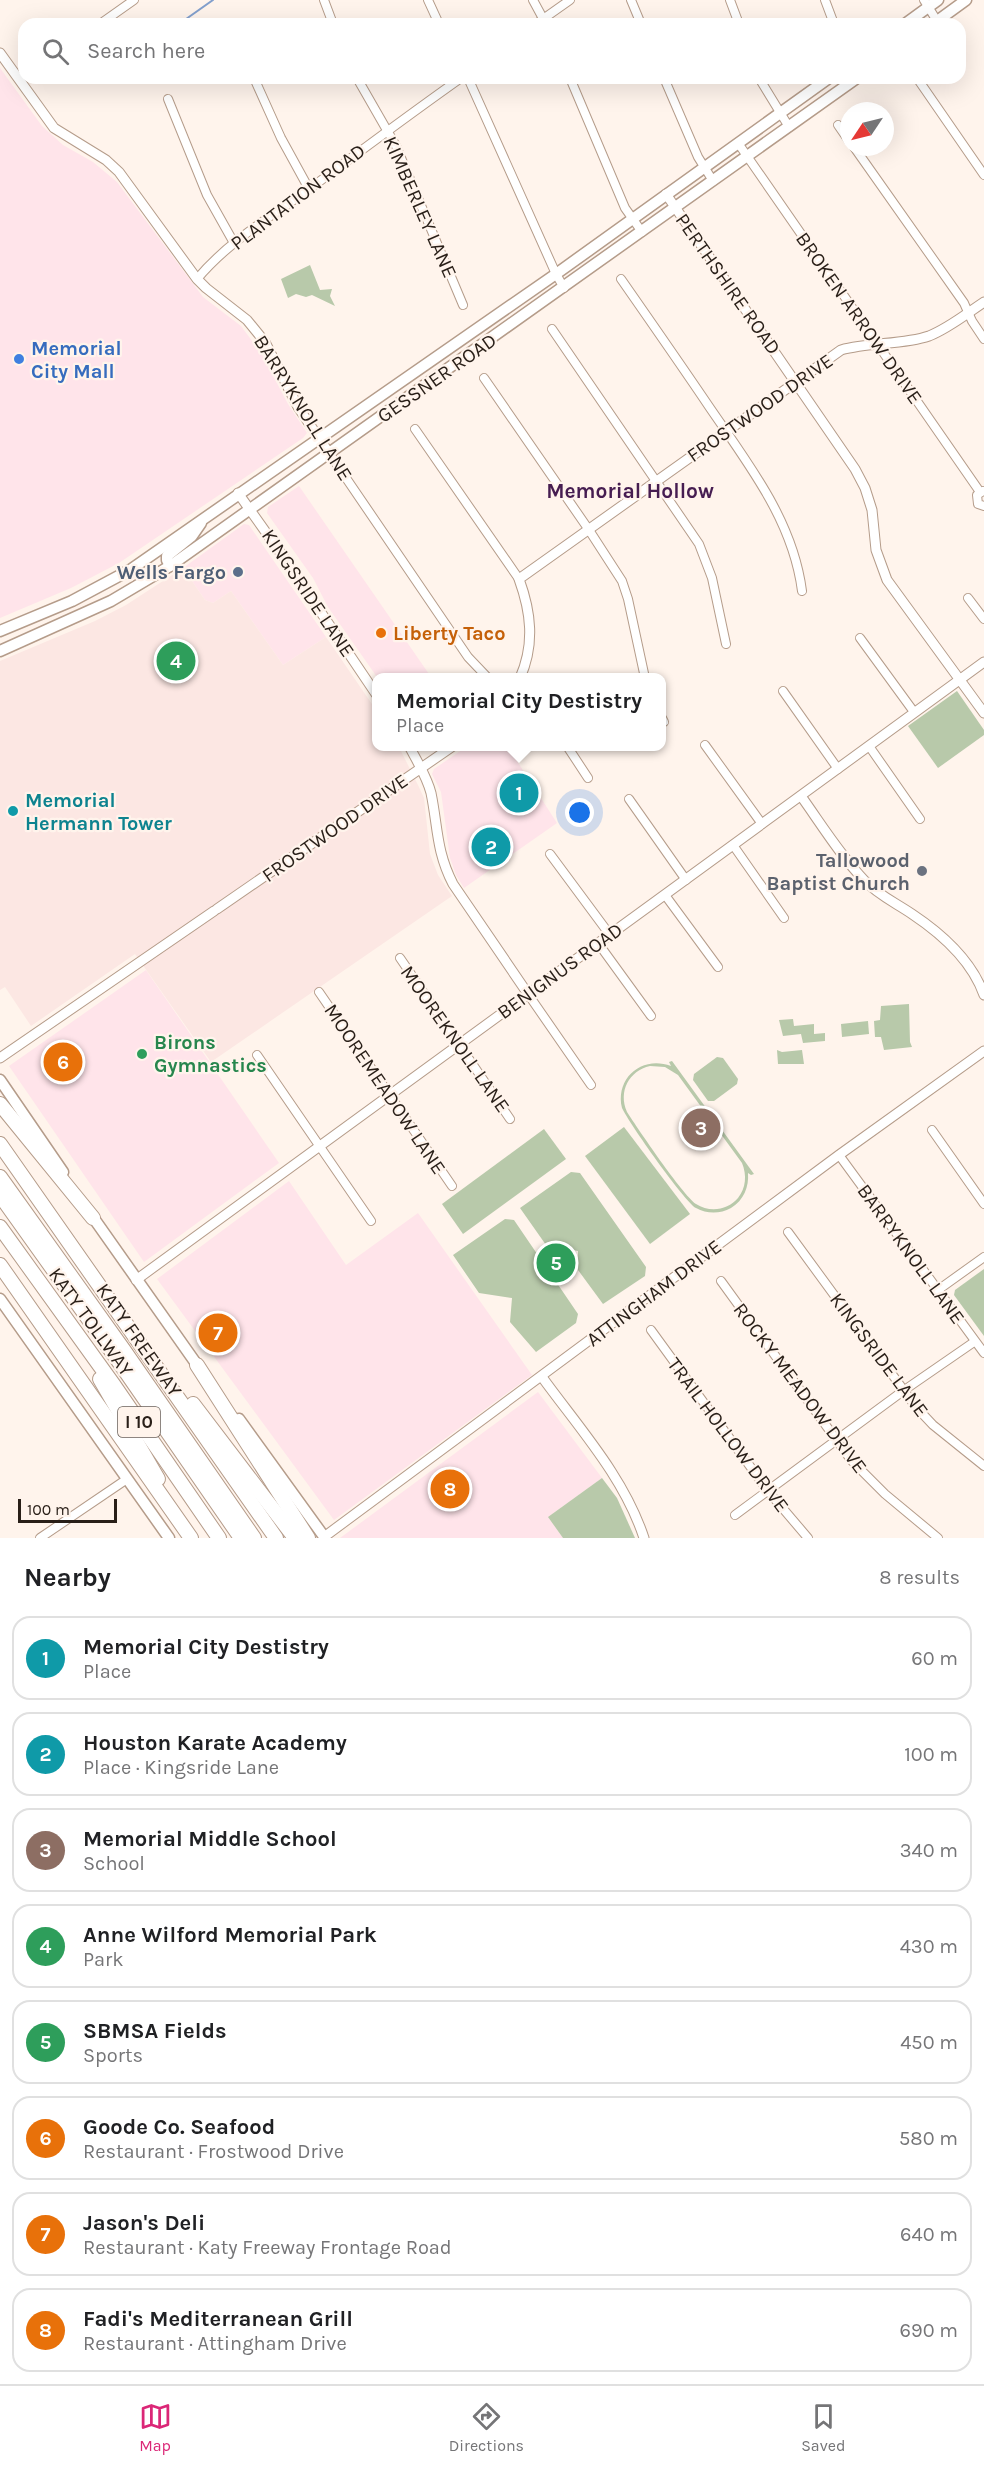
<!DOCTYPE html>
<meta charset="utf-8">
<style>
body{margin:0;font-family:Karla,sans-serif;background:#f2f2f2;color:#202124}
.compass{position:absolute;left:840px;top:102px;width:54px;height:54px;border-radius:50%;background:#fff;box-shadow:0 6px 24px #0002;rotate:235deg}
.scale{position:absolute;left:18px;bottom:15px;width:99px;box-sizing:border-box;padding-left:6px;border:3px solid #291f18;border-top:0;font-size:16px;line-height:21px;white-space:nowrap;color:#291f18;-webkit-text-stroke:4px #fff4ec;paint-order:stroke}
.you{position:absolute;left:580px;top:813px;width:21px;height:21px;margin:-15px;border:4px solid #fff;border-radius:50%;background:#1a73e8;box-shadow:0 0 0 9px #1a73e833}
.badge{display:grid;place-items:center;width:39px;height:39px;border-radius:50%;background:#db2777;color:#fff;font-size:20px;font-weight:700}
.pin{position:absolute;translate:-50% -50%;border:3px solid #fff;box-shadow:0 2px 6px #0006}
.popup{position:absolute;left:372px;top:673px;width:294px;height:78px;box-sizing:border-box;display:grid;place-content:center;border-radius:12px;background:#fff;filter:drop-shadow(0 2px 4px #0005);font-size:20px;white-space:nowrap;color:#757577}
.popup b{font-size:22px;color:#202124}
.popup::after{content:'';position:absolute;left:50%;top:100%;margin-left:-12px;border:12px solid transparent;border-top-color:#fff}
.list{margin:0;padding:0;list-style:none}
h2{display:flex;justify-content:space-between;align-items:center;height:78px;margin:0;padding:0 24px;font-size:26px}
h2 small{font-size:20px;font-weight:400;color:#757577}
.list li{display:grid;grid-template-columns:39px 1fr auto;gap:18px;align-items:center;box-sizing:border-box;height:84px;margin:0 12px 12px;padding:0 12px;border:2px solid #e0e0e0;border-radius:18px}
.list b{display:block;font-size:22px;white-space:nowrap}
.list p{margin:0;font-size:20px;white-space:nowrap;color:#757577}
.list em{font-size:20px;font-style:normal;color:#757577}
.icon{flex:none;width:33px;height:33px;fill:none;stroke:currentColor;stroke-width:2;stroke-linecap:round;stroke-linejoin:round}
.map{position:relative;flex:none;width:984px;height:1538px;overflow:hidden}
.search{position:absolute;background:#fff;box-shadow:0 6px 24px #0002;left:18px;right:18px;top:18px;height:66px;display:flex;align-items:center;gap:15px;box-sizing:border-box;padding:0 21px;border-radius:18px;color:#757577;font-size:22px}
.sheet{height:846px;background:#fff}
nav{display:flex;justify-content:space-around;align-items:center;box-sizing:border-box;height:84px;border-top:2px solid #e0e0e0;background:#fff;font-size:16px;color:#757577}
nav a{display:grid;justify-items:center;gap:3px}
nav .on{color:#db2777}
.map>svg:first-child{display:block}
.commercial{fill:#ffe4ea}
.medical{fill:#fce7e3}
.green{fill:#b8c9aa;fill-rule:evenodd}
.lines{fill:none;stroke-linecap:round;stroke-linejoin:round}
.stream{stroke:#83a0cd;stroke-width:2}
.minor-casing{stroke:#b59c8a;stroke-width:10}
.tertiary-casing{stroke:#b59c8a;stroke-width:11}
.secondary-casing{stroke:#b59c8a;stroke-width:13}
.motorway-casing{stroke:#b59c8a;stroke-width:16}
.minor{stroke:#fff;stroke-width:8}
.tertiary{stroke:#fff;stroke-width:9}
.secondary{stroke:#fff;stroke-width:10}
.motorway{stroke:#fff;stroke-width:14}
.shop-dot{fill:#3f7fe0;stroke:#fff4ec;stroke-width:2}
.service-dot{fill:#5c6f8a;stroke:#fff4ec;stroke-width:2}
.food-dot{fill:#e8710a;stroke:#fff4ec;stroke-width:2}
.culture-dot{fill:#0f9aa8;stroke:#fff4ec;stroke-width:2}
.worship-dot{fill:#6b7280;stroke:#fff4ec;stroke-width:2}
.leisure-dot{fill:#2e9e5b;stroke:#fff4ec;stroke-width:2}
.labels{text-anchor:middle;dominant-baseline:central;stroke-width:4.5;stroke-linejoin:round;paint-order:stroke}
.shield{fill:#fff4ec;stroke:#695f58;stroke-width:1.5}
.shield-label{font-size:18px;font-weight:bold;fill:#291f18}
.street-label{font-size:20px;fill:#291f18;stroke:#fff4ec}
.shop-label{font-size:20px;font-weight:bold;fill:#366cbe;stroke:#fff4ec;text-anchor:start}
.service-label{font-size:20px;font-weight:bold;fill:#4e5e75;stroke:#fff4ec;text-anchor:end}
.food-label{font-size:20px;font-weight:bold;fill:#c56008;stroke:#fff4ec;text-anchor:start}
.culture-label{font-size:20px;font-weight:bold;fill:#0d838f;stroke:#fff4ec;text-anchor:start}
.worship-label{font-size:20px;font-weight:bold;fill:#5b616d;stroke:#fff4ec;text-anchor:end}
.leisure-label{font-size:20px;font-weight:bold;fill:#27864d;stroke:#fff4ec;text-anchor:start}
.neighbourhood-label{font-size:21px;font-weight:bold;fill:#461d51;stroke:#fff4ec}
</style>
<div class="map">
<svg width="984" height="1538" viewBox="0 0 984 1538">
<rect width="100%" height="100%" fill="#fff4ec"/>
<g class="commercial">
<polygon points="0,68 42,126 63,145 93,162 117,182 203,297 241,326 261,353 288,404 307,433 303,438 119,563 71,588 0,618"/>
<polygon points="299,486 431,677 377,677 328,607 313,578 267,513 268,507"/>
<polygon points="244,524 249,525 326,637 283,665 231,591 213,603 205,600 183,568"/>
<polygon points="466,747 508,747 557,823 464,888 456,875 450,858 441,792 432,774 434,769"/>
<polygon points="146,970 279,1163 144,1262 9,1066"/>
<polygon points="289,1181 346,1265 418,1213 532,1375 334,1520 157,1279"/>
<polygon points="538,1392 602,1478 548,1517 563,1538 340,1538"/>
</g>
<polygon class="medical" points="183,568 205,600 213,603 231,591 283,665 326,637 376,710 376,746 399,747 418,785 424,798 430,854 438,875 452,896 211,1062 135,954 31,1026 5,987 0,990 0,661 95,621 126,605"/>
<g class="green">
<polygon points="310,265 320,290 332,289 330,296 335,306 312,295 306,297 296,294 288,298 281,279"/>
<polygon points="957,691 984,730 984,735 938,768 908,726"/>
<polygon points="909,1004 910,1042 912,1047 884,1050 881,1037 875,1037 874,1021 880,1020 881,1006"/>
<polygon points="793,1019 794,1026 814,1024 814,1034 825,1033 825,1041 803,1043 801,1034 783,1036 779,1020"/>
<polygon points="868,1021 869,1034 842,1037 841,1024"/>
<polygon points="777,1050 782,1052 802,1050 804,1064 778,1064"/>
<polygon points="717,1057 723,1058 738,1079 737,1084 714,1101 708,1101 693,1080 694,1074"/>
<path d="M672,1061L754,1174L751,1175L748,1173C749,1187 744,1200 731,1208C720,1214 707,1214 696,1208C684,1201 629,1123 622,1108C615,1078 642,1055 671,1066L669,1062ZM650,1066L665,1067L678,1075L742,1163C747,1175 746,1188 738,1198C728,1210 710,1213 696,1204C682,1194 638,1129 627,1112C618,1091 629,1071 650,1066Z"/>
<polygon points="624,1127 690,1214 650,1244 585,1156"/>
<polygon points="544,1129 566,1159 463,1234 442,1204"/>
<polygon points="571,1172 580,1173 646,1267 645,1276 603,1304 578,1270 578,1251 546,1245 520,1208"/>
<polygon points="505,1219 514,1220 578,1314 576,1323 536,1352 510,1322 512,1298 479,1293 453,1255"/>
<polygon points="984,1269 984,1336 954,1295 955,1290"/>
<polygon points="602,1478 617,1498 635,1538 563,1538 548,1517"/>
</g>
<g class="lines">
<polyline class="stream" points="179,24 213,0"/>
<g class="minor-casing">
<g id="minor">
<polyline points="324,0 333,24"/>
<polyline points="428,0 439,24"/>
<polyline points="533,0 546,24"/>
<polyline points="631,0 641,24"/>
<polyline points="730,0 739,24"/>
<polyline points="825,0 834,24"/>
<polyline points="924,0 937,21"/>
<polyline points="100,24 134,0"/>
<polyline points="536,24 570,0"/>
<polyline points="254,78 281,138 309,189"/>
<polyline points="357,78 396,146 463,305"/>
<polyline points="468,78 556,274 564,288"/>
<polyline points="570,78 625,208 642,232"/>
<polyline points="664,78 698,157 713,181"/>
<polyline points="759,78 789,127"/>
<polyline points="917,78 984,175"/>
<polyline points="168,99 207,195 234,243"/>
<polyline points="838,125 849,141"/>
<polyline points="738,143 980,492"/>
<polyline points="854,147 964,303 972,321 984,339"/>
<path d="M197,279C228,242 270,217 308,190C359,152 410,114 461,78"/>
<path d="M621,279C651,322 681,365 710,408C749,465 793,521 802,591"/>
<polyline points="552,329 699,544 712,578 726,644"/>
<polyline points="484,378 589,530 622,581 628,599 645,678"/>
<polyline points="415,429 519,579"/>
<polyline points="329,453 468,657 488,678"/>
<polyline points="983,491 977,495 978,504 984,506"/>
<polyline points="968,598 984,619"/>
<polyline points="860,638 914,712"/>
<polyline points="783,691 838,769"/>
<polyline points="662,718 664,722"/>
<polyline points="705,745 762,824"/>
<polyline points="567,746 588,778"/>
<polyline points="869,746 920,819"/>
<polyline points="629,799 686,880"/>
<polyline points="733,845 784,918"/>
<polyline points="550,854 610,935"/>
<polyline points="665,895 718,967"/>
<polyline points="598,943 651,1016"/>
<polyline points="400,958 510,1119"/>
<polyline points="319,992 452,1186"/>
<polyline points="528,994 591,1085"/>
<polyline points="257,1055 371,1221"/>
<polyline points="932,1130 984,1204"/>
<polyline points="839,1155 984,1353"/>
<polyline points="788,1232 916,1407 933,1425 984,1466"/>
<polyline points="721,1281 851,1460 885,1494 938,1538"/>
<polyline points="938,1290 984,1257"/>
<polyline points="651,1330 768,1491 808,1538"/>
<polyline points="735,1515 903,1391 974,1342"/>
<polyline points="40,1538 127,1479"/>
</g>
</g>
<g class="tertiary-casing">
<g id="tertiary">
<polyline points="0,53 54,128 106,160 119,172 197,279 206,288 247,320 265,342 298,407 329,453"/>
<polyline points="666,194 855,469 865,488 872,510 876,550 887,580 984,713"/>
<polyline points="238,493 287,562 376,694"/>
<path d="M520,678C535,644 531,612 519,579L841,350C870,342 903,345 929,336C949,328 966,314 984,302"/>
<path d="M409,746C417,761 427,777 431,793C438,827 436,851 453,884L528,994"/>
<path d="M801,796C821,824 840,855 864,880C878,895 896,903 912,914C942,934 972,961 984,995"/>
<polyline points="217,909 453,746"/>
<polyline points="0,1058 214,911"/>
<polyline points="136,1280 984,662"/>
<path d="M542,1377C579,1428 624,1477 644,1538"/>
<polyline points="324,1537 839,1155 984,1051"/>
</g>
</g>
<g class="secondary-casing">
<g id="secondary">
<polyline points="905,24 938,0"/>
<polyline points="933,24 966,0"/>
<polyline points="170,566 167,560 167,556 192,536 201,523"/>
<polyline points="0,631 72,601 130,570 556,274 829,78"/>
<polyline points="0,651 111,601 170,566 857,78"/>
<polyline points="0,1080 63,1172"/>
<polyline points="90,1213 200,1369"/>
<polyline points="0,1299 169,1538"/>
<polyline points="239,1419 325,1538"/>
</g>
</g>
<g class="motorway-casing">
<g id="motorway">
<polyline points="0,1104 93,1218"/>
<polyline points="0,1144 276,1538"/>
<polyline points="0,1177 123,1349 254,1538"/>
<polyline points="0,1195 115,1356 241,1538"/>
<polyline points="0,1227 113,1384 219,1538"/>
<polyline points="0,1265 191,1538"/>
<polyline points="197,1365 308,1538"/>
<polyline points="100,1379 158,1479"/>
<polyline points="193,1404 295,1538"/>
</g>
</g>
<use href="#minor" class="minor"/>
<use href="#tertiary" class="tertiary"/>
<use href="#secondary" class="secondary"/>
<use href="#motorway" class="motorway"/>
</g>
<circle class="shop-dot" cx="19" cy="359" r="6"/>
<circle class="service-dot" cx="238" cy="572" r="6"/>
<circle class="food-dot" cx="381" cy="633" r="6"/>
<circle class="culture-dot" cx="13" cy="811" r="6"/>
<circle class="worship-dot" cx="922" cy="871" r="6"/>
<circle class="leisure-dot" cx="142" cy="1054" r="6"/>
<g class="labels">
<rect class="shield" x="118" y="1407" width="42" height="30" rx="4.5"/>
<g class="shield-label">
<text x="139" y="1422">I 10</text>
</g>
<g class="street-label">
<text transform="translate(298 197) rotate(-37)">PLANTATION ROAD</text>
<text transform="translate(420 207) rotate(66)">KIMBERLEY LANE</text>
<text transform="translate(728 284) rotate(55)">PERTHSHIRE ROAD</text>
<text transform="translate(859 318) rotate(55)">BROKEN ARROW DRIVE</text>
<text transform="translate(437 378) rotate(-35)">GESSNER ROAD</text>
<text transform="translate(303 408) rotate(58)">BARRYKNOLL LANE</text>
<text transform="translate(760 408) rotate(-35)">FROSTWOOD DRIVE</text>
<text transform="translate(308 593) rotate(56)">KINGSRIDE LANE</text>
<text transform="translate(335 828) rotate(-35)">FROSTWOOD DRIVE</text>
<text transform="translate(560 971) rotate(-36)">BENIGNUS ROAD</text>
<text transform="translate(455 1039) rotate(55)">MOOREKNOLL LANE</text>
<text transform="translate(385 1089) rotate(56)">MOOREMEADOW LANE</text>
<text transform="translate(911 1254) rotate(54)">BARRYKNOLL LANE</text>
<text transform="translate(654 1293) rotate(-37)">ATTINGHAM DRIVE</text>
<text transform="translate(91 1322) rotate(54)">KATY TOLLWAY</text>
<text transform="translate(139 1340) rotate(55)">KATY FREEWAY</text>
<text transform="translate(879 1355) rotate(53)">KINGSRIDE LANE</text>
<text transform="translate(800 1388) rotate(53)">ROCKY MEADOW DRIVE</text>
<text transform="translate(728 1435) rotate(53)">TRAIL HOLLOW DRIVE</text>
</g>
<g class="shop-label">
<text x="31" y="348">Memorial<tspan x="31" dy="23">City Mall</tspan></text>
</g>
<g class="service-label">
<text x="226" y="572">Wells Fargo</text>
</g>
<g class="food-label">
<text x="393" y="633">Liberty Taco</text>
</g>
<g class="culture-label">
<text x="25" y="800">Memorial<tspan x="25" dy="23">Hermann Tower</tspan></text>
</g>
<g class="worship-label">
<text x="910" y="860">Tallowood<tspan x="910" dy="23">Baptist Church</tspan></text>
</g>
<g class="leisure-label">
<text x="154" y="1042">Birons<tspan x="154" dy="23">Gymnastics</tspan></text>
</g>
<g class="neighbourhood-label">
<text x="630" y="491">Memorial Hollow</text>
</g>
</g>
</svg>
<svg class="compass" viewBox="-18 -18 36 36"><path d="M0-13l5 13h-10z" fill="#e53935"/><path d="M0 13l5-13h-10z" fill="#757577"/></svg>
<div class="scale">100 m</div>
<div class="you"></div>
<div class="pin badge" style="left:519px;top:793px;background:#0f9aa8">1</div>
<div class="popup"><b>Memorial City Destistry</b>Place</div>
<div class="pin badge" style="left:491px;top:847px;background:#0f9aa8">2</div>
<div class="pin badge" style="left:701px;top:1128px;background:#8d6e63">3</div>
<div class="pin badge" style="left:176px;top:661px;background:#2e9e5b">4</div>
<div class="pin badge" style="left:556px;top:1263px;background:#2e9e5b">5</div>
<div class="pin badge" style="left:63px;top:1062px;background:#e8710a">6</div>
<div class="pin badge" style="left:218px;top:1333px;background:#e8710a">7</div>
<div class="pin badge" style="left:450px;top:1489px;background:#e8710a">8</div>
<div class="search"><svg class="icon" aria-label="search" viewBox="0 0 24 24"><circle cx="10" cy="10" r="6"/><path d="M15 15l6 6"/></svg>Search here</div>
</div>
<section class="sheet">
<h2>Nearby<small>8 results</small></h2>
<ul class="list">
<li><span class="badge" style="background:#0f9aa8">1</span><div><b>Memorial City Destistry</b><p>Place</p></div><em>60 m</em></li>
<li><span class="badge" style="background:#0f9aa8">2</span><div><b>Houston Karate Academy</b><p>Place · Kingsride Lane</p></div><em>100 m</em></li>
<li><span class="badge" style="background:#8d6e63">3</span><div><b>Memorial Middle School</b><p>School</p></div><em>340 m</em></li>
<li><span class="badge" style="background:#2e9e5b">4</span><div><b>Anne Wilford Memorial Park</b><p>Park</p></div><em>430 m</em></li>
<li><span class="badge" style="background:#2e9e5b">5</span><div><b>SBMSA Fields</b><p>Sports</p></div><em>450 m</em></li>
<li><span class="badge" style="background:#e8710a">6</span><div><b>Goode Co. Seafood</b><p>Restaurant · Frostwood Drive</p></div><em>580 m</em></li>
<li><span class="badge" style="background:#e8710a">7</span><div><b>Jason's Deli</b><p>Restaurant · Katy Freeway Frontage Road</p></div><em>640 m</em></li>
<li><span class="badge" style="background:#e8710a">8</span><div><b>Fadi's Mediterranean Grill</b><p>Restaurant · Attingham Drive</p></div><em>690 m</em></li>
</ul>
</section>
<nav>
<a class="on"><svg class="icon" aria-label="map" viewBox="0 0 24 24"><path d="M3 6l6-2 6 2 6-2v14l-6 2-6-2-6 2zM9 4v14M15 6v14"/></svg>Map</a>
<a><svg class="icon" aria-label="directions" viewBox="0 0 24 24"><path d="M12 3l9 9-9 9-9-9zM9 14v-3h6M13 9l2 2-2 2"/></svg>Directions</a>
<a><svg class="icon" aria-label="saved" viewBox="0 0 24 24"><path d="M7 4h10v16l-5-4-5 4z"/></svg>Saved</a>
</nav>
